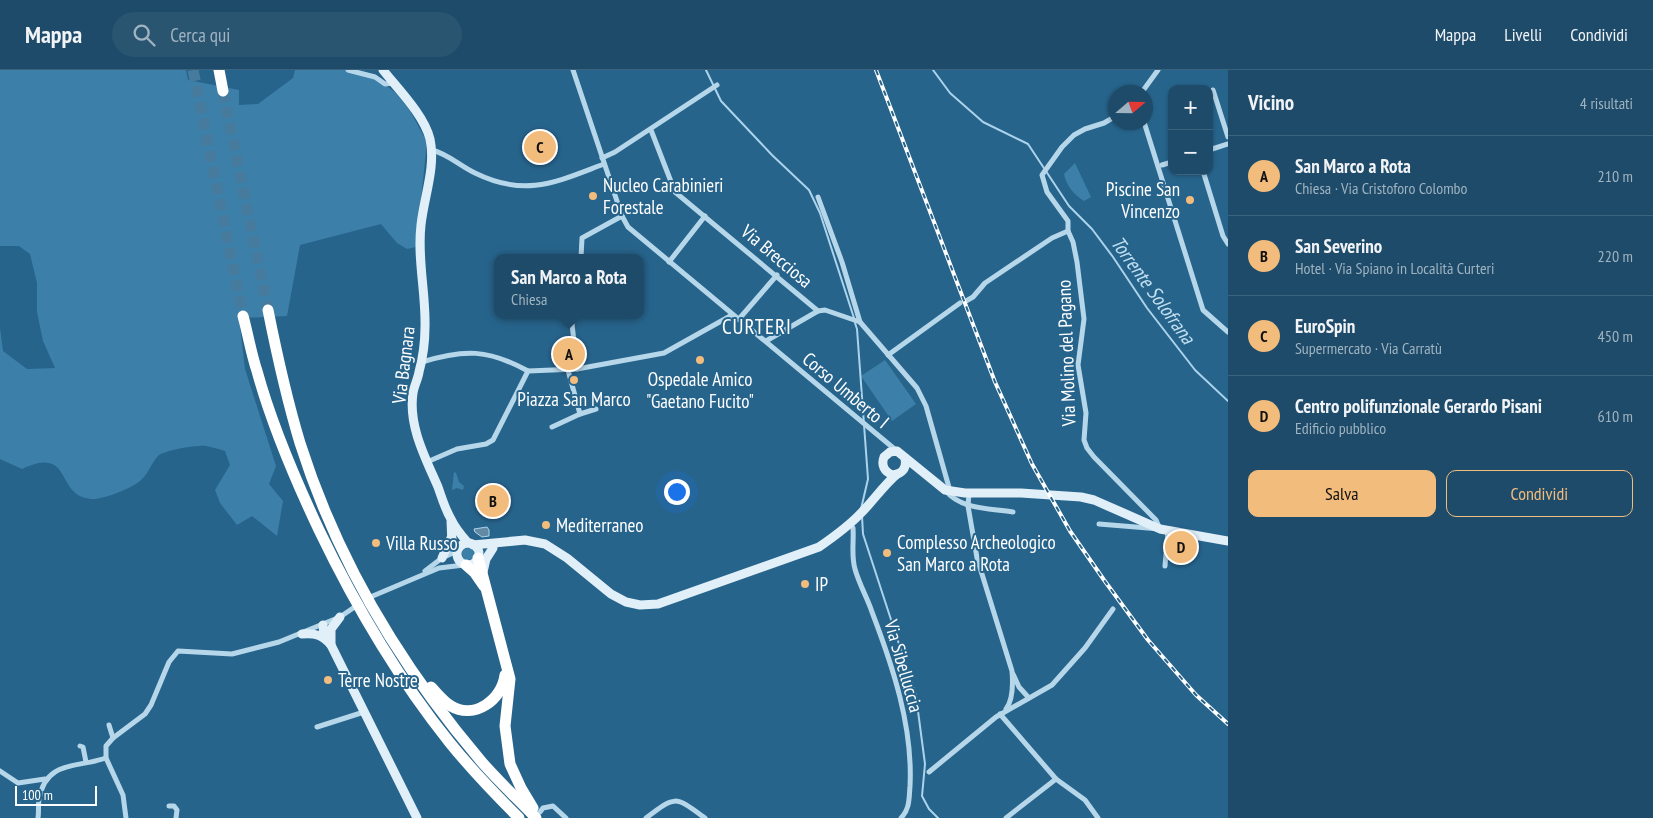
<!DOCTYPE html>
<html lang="it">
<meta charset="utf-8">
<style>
body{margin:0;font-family:"PT Sans Narrow",sans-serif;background:#2a5571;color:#f1f3f6}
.controls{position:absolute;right:15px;top:15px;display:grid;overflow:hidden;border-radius:10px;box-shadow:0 1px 4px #0004}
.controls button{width:45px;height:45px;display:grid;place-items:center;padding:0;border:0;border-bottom:1px solid #3b637d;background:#1d4b69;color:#f1f3f6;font:25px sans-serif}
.compass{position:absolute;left:1108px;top:15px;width:45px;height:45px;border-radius:50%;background:#1d4b69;box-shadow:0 1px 4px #0004;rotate:70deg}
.scale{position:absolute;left:15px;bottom:12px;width:82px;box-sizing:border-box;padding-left:5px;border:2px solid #fff;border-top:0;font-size:14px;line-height:18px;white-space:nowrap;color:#fff;-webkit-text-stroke:4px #27648c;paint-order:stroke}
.you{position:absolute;left:676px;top:421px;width:18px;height:18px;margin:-12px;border:4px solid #fff;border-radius:50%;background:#1a73e8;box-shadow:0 0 0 8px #1a73e833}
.badge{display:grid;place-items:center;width:32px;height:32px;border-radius:50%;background:#f2bc7c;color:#111;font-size:16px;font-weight:700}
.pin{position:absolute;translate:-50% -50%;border:2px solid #fff;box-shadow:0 1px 5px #0006}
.popup{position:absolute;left:494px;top:184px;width:150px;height:65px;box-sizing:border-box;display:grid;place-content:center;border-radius:10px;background:#1d4b69;filter:drop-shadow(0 1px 4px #0005);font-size:16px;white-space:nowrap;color:#a0b3c0}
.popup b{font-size:19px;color:#f1f3f6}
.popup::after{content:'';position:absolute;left:50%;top:100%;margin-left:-10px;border:10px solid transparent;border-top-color:#1d4b69}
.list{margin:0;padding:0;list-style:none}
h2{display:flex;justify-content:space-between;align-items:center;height:65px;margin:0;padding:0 20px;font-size:21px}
h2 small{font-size:16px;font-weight:400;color:#a0b3c0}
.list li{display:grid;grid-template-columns:32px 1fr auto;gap:15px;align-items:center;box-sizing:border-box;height:80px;padding:0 20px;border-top:1px solid #3b637d}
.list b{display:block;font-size:19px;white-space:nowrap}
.list p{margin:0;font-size:16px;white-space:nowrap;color:#a0b3c0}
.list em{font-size:16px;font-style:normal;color:#a0b3c0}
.actions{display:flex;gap:10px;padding:15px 20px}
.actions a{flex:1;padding:11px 0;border:1px solid #f2bc7c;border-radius:10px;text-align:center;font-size:18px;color:#f2bc7c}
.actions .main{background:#f2bc7c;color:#111}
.icon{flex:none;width:28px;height:28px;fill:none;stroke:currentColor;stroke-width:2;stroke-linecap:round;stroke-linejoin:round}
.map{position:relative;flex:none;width:1228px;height:748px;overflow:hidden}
header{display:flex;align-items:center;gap:30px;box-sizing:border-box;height:70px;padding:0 25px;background:#1d4b69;border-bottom:1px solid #3b637d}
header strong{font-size:24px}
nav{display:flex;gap:28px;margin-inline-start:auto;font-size:18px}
.search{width:350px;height:45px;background:#2a5571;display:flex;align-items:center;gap:12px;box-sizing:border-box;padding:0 18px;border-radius:28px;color:#a0b3c0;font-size:19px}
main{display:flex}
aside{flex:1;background:#1d4b69}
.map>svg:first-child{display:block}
.green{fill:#3c7fa9}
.water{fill:#638aa5;stroke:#abd3eb}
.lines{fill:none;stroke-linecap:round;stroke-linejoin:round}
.stream{stroke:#abd3eb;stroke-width:2}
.highway-tunnel{stroke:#477b9d;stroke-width:11;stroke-dasharray:11 5.5;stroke-linecap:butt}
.street{stroke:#b6d7ea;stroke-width:5}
.secondary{stroke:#e1eff9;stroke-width:9}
.highway{stroke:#fff;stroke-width:11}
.rail-casing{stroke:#fff;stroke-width:4}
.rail{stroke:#27648c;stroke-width:2;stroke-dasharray:5.5;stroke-linecap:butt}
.poi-dot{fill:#f2bc7c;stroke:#27648c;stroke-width:2}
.labels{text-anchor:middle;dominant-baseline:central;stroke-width:4;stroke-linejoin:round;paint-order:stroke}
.poi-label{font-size:19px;fill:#fff;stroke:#27648c;text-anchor:start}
.street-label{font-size:19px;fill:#fff;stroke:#27648c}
.water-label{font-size:20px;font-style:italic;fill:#c2e0f1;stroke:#27648c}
.quarter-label{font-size:21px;letter-spacing:1px;fill:#fff;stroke:#27648c}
</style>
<header>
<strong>Mappa</strong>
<div class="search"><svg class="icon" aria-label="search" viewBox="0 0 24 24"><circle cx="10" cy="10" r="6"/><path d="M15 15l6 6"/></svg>Cerca qui</div>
<nav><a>Mappa</a><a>Livelli</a><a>Condividi</a></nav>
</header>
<main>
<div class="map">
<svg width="1228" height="748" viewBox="0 0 1228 748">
<rect width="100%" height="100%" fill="#27648c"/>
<g class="green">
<path d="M0,0H186L188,10L239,20V35L258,34L293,8L295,0H348L375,7L396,23L410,41L427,72L416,177L407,179L397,173L381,154L300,175L287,246L239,248L245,299L276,396L269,414L283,431L277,466L252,446L237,455L220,433L215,420L230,395L225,381C219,379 212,377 206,376C197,375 165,380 158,386C152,392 149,402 143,408C136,417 103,430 91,429C54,426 74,375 22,399L0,389V258L3,281L27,299L55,298L43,271L37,242V213L30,184L19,176H0Z"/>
<path d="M1075,93L1091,127L1084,131C1074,125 1066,115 1064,104Z"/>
<polygon points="885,290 916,334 892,351 861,306"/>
<polygon points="454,402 456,403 459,412 464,416 463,420 457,418 452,420"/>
<circle cx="468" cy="484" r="6"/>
</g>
<polygon class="water" points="487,457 489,460 489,466 482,467 475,462 474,459"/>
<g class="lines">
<g class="stream">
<polyline points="706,0 721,31 772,85 809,120 820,143 854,248"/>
<polyline points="933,0 950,23 983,52 1028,74 1069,136 1092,159 1113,187 1147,238 1195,300 1228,331"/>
<polyline points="855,253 857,259 868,409 861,439"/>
<polyline points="862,446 863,464 916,626 925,694 922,726 929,739 938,748"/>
</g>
<g class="highway-tunnel">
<polyline points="193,0 243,246"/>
<polyline points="223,21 268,240"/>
</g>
<g class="street">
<polyline points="348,0 375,7 385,14 393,13"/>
<path d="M573,0L622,146L628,157C717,232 808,306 897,381"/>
<polyline points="1213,20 1228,67"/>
<polyline points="1142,22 1158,0"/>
<polyline points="1144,52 1203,240 1228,262"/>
<polyline points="651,60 675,122 818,241"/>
<path d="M432,80C448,84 460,96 475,103C526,128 556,112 604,94"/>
<polyline points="1209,80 1228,74"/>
<polyline points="602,88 615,82 717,15"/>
<polyline points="1162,95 1172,92"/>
<polyline points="1203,101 1223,166 1228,174"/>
<polyline points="818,127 842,192 860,252"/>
<polyline points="581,188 582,168 622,146"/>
<polyline points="669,192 705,146"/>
<polyline points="966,231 973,227 985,213 1052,168 1068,161"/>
<polyline points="571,245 577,299"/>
<polyline points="739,249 777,205"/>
<polyline points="766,271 818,241 825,240 860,252 917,318 926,336 950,421"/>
<polyline points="888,285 960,233"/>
<path d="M422,292C464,279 488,279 528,301"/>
<polyline points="568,300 580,344"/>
<polyline points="552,357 580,344 596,339"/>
<polyline points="427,392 457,379 486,374 493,370 528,301 577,299 664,283 732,245"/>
<path d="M945,420C961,440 989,438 1013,442"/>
<path d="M969,423L968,436L977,488L1012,601C1013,613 1013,630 1006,639"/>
<path d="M850,454L853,458C854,472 851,486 855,499C859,514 867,527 872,542C893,597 913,657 910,716C909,728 910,739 901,748"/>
<polyline points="1099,454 1160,459 1156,450 1094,387 1087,378 1084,370 1086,343 1078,295 1084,249 1077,192 1073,172 1068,161 1068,151 1047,122 1042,105 1062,77 1074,65 1085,59 1104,53 1116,46"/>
<polyline points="1165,496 1168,461"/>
<polyline points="425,501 442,488 457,481"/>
<polyline points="368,528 439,498 464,495"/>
<polyline points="1013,604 1019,617 1029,628"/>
<polyline points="1000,644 1056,709 1085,730 1098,748"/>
<polyline points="109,655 113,668"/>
<polyline points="317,657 364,642"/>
<polyline points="80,676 83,677 86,692"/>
<polyline points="106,688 123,725 126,748"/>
<polyline points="0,701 18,713 45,709"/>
<polyline points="929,702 996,647 1052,615 1085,578 1113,539"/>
<polyline points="169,736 174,736 177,740 176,748"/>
<polyline points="540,742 543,738 553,736 566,748"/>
<path d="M38,748C39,742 38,735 39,729C46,690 77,698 106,688V676L113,668L145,644L151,635L169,592L178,581L232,584L279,572L340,547L359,534"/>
<path d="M646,748C676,725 675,726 705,748"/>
<polyline points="1006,748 1056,709"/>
</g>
<g class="secondary">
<path d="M383,0C398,19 424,45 430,69C436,97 424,127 421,155C417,189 426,223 425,257C425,272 423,287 419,302C418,309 414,316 413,323C408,356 426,389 438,417C442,428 445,439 451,449C455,458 462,466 468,473"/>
<path d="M905,389C907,398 902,404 893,405C884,402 881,395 884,387L890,382L897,381L945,420L965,423H1021L1081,427L1094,430L1160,459L1228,471"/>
<path d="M451,452C452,463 450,471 457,481"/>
<circle cx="468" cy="484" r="11"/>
<path d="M473,475L525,470L545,474L567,488L611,524L626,532L640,535L658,534L819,477C835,466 849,456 862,442C874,430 883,416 897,404"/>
<polyline points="442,488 451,468"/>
<polyline points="483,502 486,489 493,478"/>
<polyline points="323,555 324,567"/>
<path d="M302,564C316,563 322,565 331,575L417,748"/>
<polyline points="331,575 331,559 340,547"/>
</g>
<g class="highway">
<polyline points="219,0 223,21"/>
<path d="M268,240C277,285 287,330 300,373C337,490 402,598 481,691C498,711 518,729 536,748"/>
<path d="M243,246C248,264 251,283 257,301C272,356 295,409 319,460C355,535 397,607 450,673C471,699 495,724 519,748"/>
<polyline points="478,488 510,609 505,656 510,694 521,718 533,738"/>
<polyline points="466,495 475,503 484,516"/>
<path d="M431,617C437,623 443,631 451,636C474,650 502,630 505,605"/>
</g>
<g class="rail-casing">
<polyline id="rail" points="876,0 995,312 1032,394 1070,461 1104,510 1148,570 1196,625 1228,654"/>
</g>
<use href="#rail" class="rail"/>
</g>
<g class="poi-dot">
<circle cx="593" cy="126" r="5"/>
<circle cx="1190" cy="130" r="5"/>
<circle cx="700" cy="290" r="5"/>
<circle cx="574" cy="310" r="5"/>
<circle cx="546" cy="455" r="5"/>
<circle cx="376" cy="473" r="5"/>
<circle cx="887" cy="483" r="5"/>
<circle cx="805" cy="514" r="5"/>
<circle cx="328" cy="610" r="5"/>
</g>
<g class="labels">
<g class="poi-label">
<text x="603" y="115">Nucleo Carabinieri<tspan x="603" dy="22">Forestale</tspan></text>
<text x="1180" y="119" text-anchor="end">Piscine San<tspan x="1180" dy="22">Vincenzo</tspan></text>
<text x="700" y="309" text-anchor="middle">Ospedale Amico<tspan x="700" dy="22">"Gaetano Fucito"</tspan></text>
<text x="574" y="329" text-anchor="middle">Piazza San Marco</text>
<text x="556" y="455">Mediterraneo</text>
<text x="897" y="472">Complesso Archeologico<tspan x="897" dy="22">San Marco a Rota</tspan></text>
<text x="386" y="473">Villa Russo</text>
<text x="815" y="514">IP</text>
<text x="338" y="610">Terre Nostre</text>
</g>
<g class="street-label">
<text transform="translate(777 186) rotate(40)">Via Brecciosa</text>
<text transform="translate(1066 283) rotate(-92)">Via Molino del Pagano</text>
<text transform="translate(403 295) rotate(-83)">Via Bagnara</text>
<text transform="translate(846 320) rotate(40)">Corso Umberto I</text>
<text transform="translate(904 596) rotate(74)">Via Sibelluccia</text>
</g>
<g class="water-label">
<text transform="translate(1153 220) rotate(54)">Torrente Solofrana</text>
</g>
<g class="quarter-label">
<text x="757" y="256">CURTERI</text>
</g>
</g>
</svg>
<div class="controls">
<button>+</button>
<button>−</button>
</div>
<svg class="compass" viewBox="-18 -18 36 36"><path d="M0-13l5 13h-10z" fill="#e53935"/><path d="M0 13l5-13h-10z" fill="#a0b3c0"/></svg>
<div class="scale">100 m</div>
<div class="you"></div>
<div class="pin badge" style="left:569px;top:284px">A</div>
<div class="popup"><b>San Marco a Rota</b>Chiesa</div>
<div class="pin badge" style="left:493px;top:431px">B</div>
<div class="pin badge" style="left:540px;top:77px">C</div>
<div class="pin badge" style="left:1181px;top:477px">D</div>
</div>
<aside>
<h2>Vicino<small>4 risultati</small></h2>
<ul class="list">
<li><span class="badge">A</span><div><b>San Marco a Rota</b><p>Chiesa · Via Cristoforo Colombo</p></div><em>210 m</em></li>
<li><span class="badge">B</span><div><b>San Severino</b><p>Hotel · Via Spiano in Località Curteri</p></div><em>220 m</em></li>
<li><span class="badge">C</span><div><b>EuroSpin</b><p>Supermercato · Via Carratù</p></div><em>450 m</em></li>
<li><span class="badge">D</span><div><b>Centro polifunzionale Gerardo Pisani</b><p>Edificio pubblico</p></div><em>610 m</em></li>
</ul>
<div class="actions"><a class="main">Salva</a><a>Condividi</a></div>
</aside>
</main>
